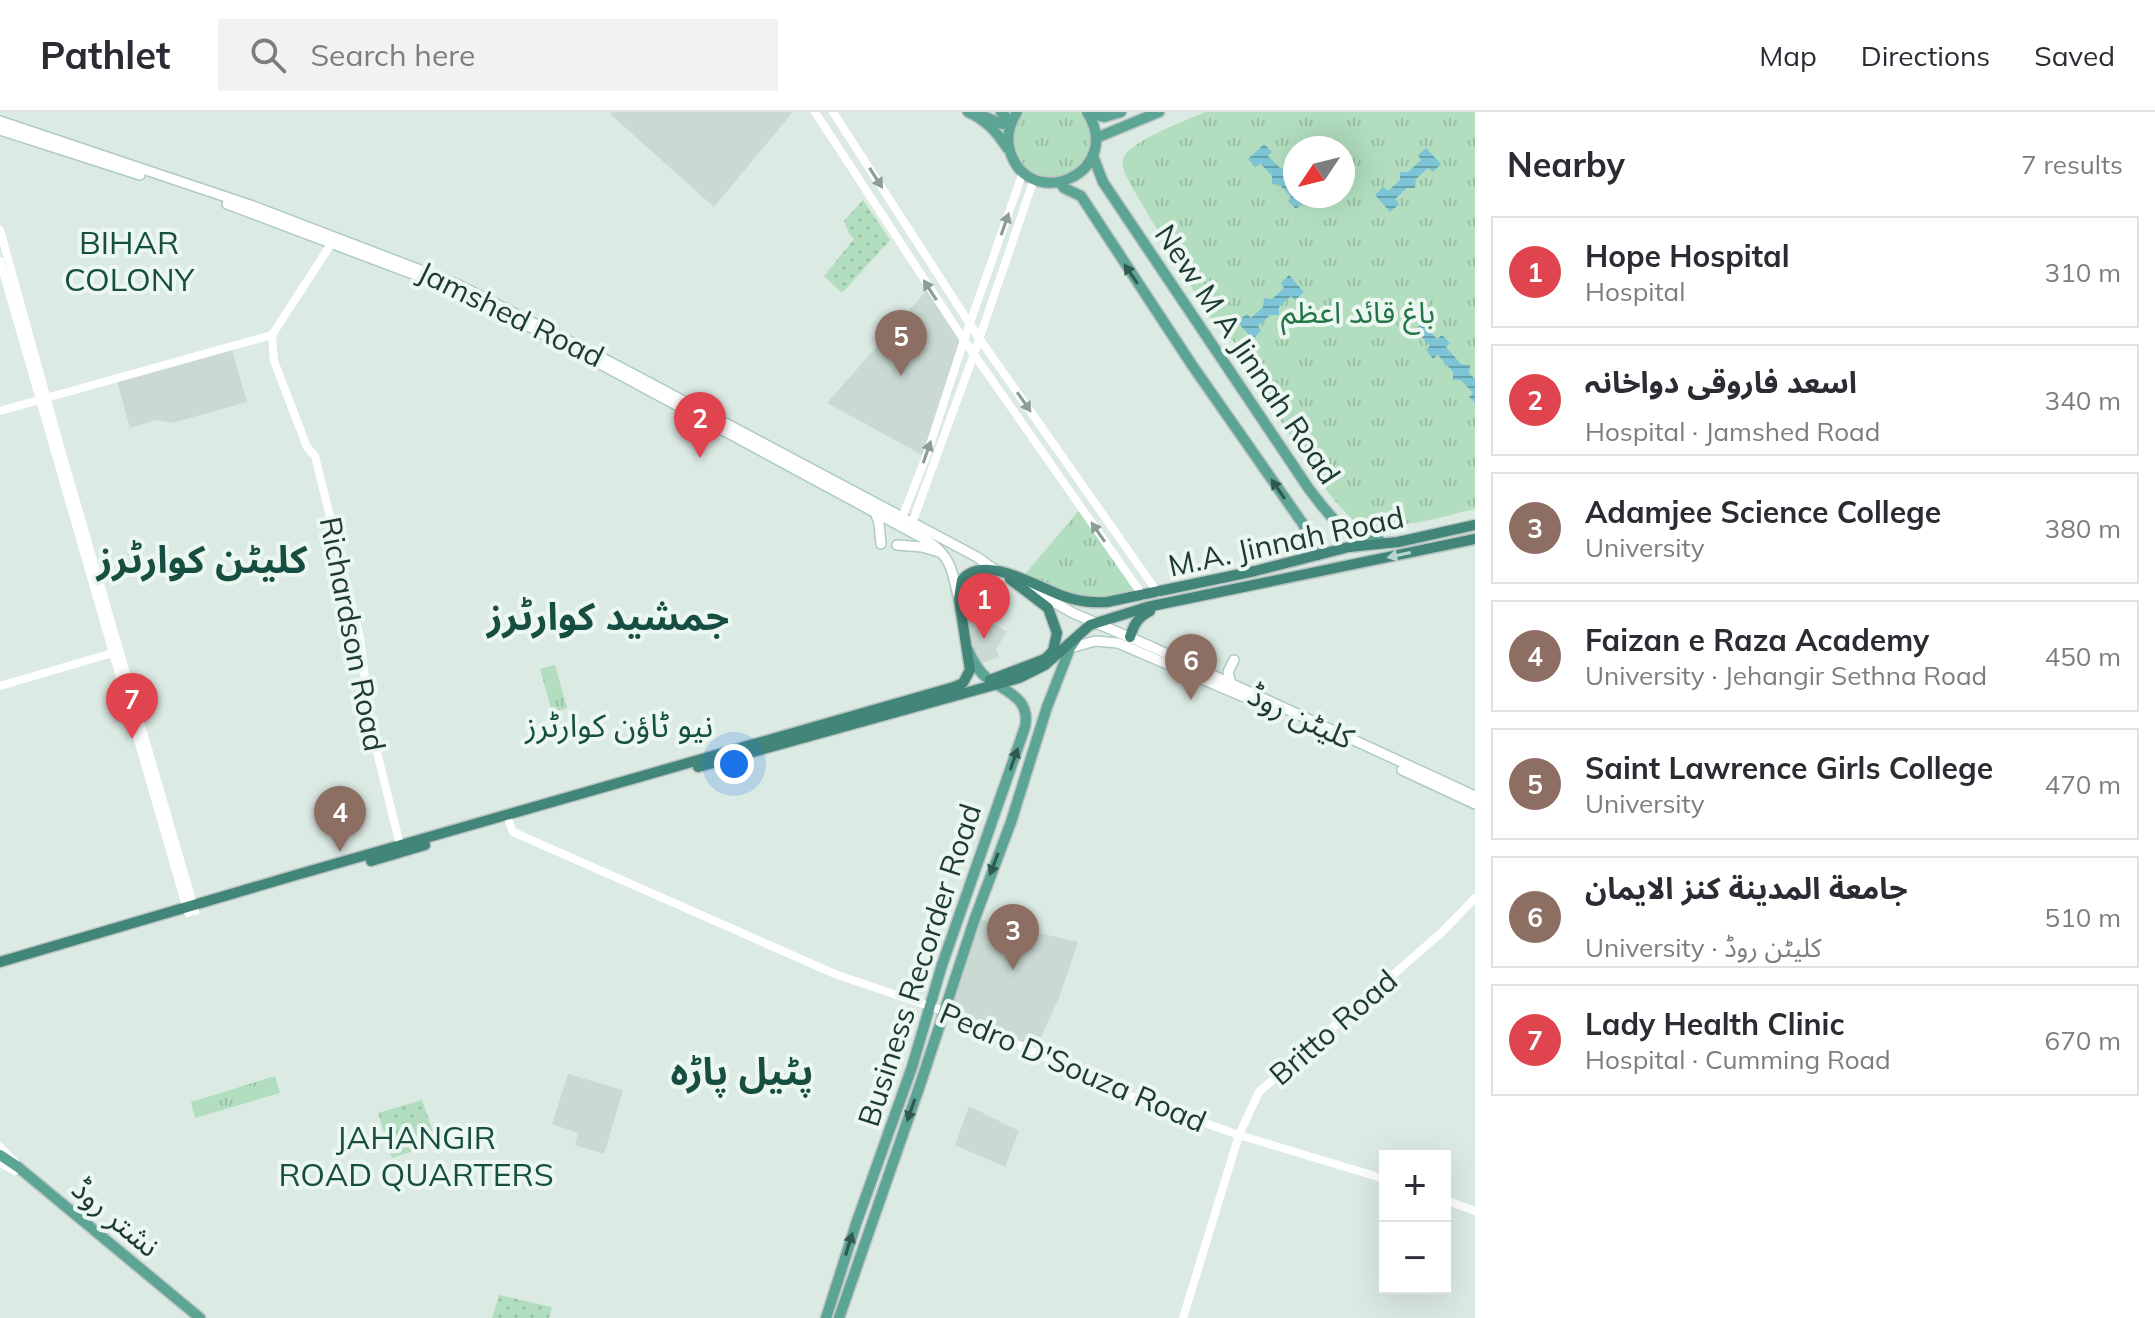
<!DOCTYPE html>
<meta charset="utf-8">
<style>
body{margin:0;font-family:Mulish,"Noto Sans Arabic",sans-serif;background:#f2f2f3;color:#2b2b33}
.controls{position:absolute;right:24px;bottom:24px;display:grid;overflow:hidden;border-radius:0px;box-shadow:0 8px 32px #0002}
.controls button{width:72px;height:72px;display:grid;place-items:center;padding:0;border:0;border-bottom:2px solid #e1e1e2;background:#fff;color:#2b2b33;font:40px sans-serif}
.compass{position:absolute;left:1283px;top:24px;width:72px;height:72px;border-radius:50%;background:#fff;box-shadow:0 8px 32px #0002;rotate:235deg}
.you{position:absolute;left:734px;top:652px;width:28px;height:28px;margin:-20px;border:6px solid #fff;border-radius:50%;background:#1a73e8;box-shadow:0 0 0 12px #1a73e833}
.badge{display:grid;place-items:center;width:52px;height:52px;border-radius:50%;background:#b45309;color:#fff;font-size:26px;font-weight:700}
.pin{position:absolute;translate:-50% -66px;filter:drop-shadow(0 2px 4px #0008)}
.pin::after{content:'';position:absolute;top:42px;width:28px;height:24px;background:inherit;clip-path:polygon(0 0,100% 0,50% 100%)}
.list{margin:0;padding:0;list-style:none}
h2{display:flex;justify-content:space-between;align-items:center;height:104px;margin:0;padding:0 32px;font-size:34px}
h2 small{font-size:26px;font-weight:400;color:#7c7c81}
.list li{display:grid;grid-template-columns:52px 1fr auto;gap:24px;align-items:center;box-sizing:border-box;height:112px;margin:0 16px 16px;padding:0 16px;border:2px solid #e1e1e2;border-radius:0px}
.list b{display:block;font-size:30px;white-space:nowrap}
.list p{margin:0;font-size:26px;white-space:nowrap;color:#7c7c81}
.list em{font-size:26px;font-style:normal;color:#7c7c81}
.icon{flex:none;width:44px;height:44px;fill:none;stroke:currentColor;stroke-width:2;stroke-linecap:round;stroke-linejoin:round}
.map{position:relative;flex:none;width:1475px;height:1206px;overflow:hidden}
header{display:flex;align-items:center;gap:48px;box-sizing:border-box;height:112px;padding:0 40px;background:#fff;border-bottom:2px solid #e1e1e2}
header strong{font-size:38px}
nav{display:flex;gap:44px;margin-inline-start:auto;font-size:28px}
.search{width:560px;height:72px;background:#f2f2f3;display:flex;align-items:center;gap:20px;box-sizing:border-box;padding:0 28px;border-radius:0px;color:#7c7c81;font-size:30px}
main{display:flex}
aside{flex:1;background:#fff}
.map>svg:first-child{display:block}
.built{fill:#cadad3}
.grass{fill:url(#grass-dots)}
.park{fill:url(#park-tufts);fill-rule:evenodd}
.water{fill:url(#water-rules)}
.lines{fill:none;stroke-linecap:round;stroke-linejoin:round}
.secondary-casing{stroke:#aecbc1;stroke-width:12}
.primary-casing{stroke:#bbc4c2;stroke-width:13}
.trunk-casing{stroke:#bbc4c2;stroke-width:13}
.tertiary{stroke:#fff;stroke-width:8}
.secondary{stroke:#fff;stroke-width:9}
.primary{stroke:#5ca494;stroke-width:10}
.trunk{stroke:#418679;stroke-width:10}
.oneway{fill:#8e9c99}
.oneway2{fill:#305a50}
.oneway3{fill:#b9d5ce}
.labels{text-anchor:middle;dominant-baseline:central;stroke-width:8;stroke-linejoin:round;paint-order:stroke}
.park-label{font-size:30px;fill:#237446;stroke:#ecf7f2}
.street-label{font-size:30px;fill:#1d3a33;stroke:#ecf7f2}
.neighbourhood-label{font-size:32px;fill:#174e42;stroke:#ecf7f2}
.district-label{font-size:38px;font-weight:bold;fill:#174e42;stroke:#ecf7f2}
</style>
<header>
<strong>Pathlet</strong>
<div class="search"><svg class="icon" aria-label="search" viewBox="0 0 24 24"><circle cx="10" cy="10" r="6"/><path d="M15 15l6 6"/></svg>Search here</div>
<nav><a>Map</a><a>Directions</a><a>Saved</a></nav>
</header>
<main>
<div class="map">
<svg width="1475" height="1206" viewBox="0 0 1475 1206">
<defs>
<pattern id="grass-dots" width="8" height="8" patternUnits="userSpaceOnUse" patternTransform="scale(2)"><rect width="8" height="8" fill="#b2debf"/><path d="M2 2h.1M6 6h.1" fill="none" stroke="#99bfa5" stroke-width="1.8" stroke-linecap="round"/></pattern>
<pattern id="park-tufts" width="24" height="20" patternUnits="userSpaceOnUse" patternTransform="scale(2)"><rect width="24" height="20" fill="#b2debf"/><path d="M3 7l-1-3M5 7V3M7 7l1-3M15 17l-1-3M17 17v-4M19 17l1-3" fill="none" stroke="#99bfa5"/></pattern>
<pattern id="water-rules" width="6" height="5" patternUnits="userSpaceOnUse" patternTransform="scale(2)"><rect width="6" height="5" fill="#7dc5d6"/><path d="M0 2.5h6" fill="none" stroke="#66a1ae"/></pattern>
</defs>
<rect width="100%" height="100%" fill="#dceae4"/>
<g class="built">
<polygon points="612,0 793,0 714,95 610,2"/>
<polygon points="929,176 964,228 926,345 827,291"/>
<polygon points="231,234 247,290 172,311 156,308 130,316 116,266"/>
<polygon points="978,497 992,506 993,511 1007,520 996,537 999,545 976,553 961,501"/>
<polygon points="975,806 1078,830 1059,886 1034,940 945,899"/>
<polygon points="568,962 623,978 604,1042 575,1033 578,1021 552,1012"/>
<polygon points="969,994 1019,1019 1005,1055 955,1033"/>
</g>
<g class="grass">
<polygon points="863,88 890,128 842,181 824,164 854,127 849,122 844,109"/>
<polygon points="422,988 437,1031 392,1046 378,1001"/>
<polygon points="499,1183 552,1195 549,1206 492,1206"/>
</g>
<g class="park">
<path d="M1023,0H1079C1116,44 1048,94 1019,46C1009,29 1013,15 1023,0Z"/>
<path d="M1205,0H1475V397C1448,403 1382,423 1359,411C1330,398 1268,286 1248,254L1252,249L1208,203L1130,72C1127,65 1121,55 1123,48C1126,30 1188,8 1205,0ZM1295,36H1343V84H1295Z"/>
<polygon points="1080,397 1143,484 1092,491 1021,467"/>
<polygon points="555,553 567,596 552,600 540,557"/>
<polygon points="275,964 280,981 195,1006 191,990"/>
</g>
<g class="water">
<polygon points="1264,32 1272,40 1268,44 1280,56 1288,57 1287,65 1295,73 1295,84 1309,84 1296,97 1288,89 1291,85 1280,73 1272,72 1272,64 1260,51 1255,55 1248,47"/>
<polygon points="1426,36 1441,52 1433,60 1428,56 1416,67 1415,76 1407,76 1395,87 1399,92 1390,100 1375,83 1383,75 1388,79 1400,68 1400,60 1408,60 1421,48 1418,43"/>
<polygon points="1289,163 1304,180 1295,188 1291,184 1279,195 1279,203 1270,203 1258,214 1261,219 1253,227 1237,210 1247,202 1251,206 1263,195 1264,186 1272,187 1284,176 1281,171"/>
<polygon points="1422,211 1437,227 1442,223 1450,231 1446,235 1461,252 1470,253 1469,261 1475,267 1475,291 1469,285 1473,281 1461,268 1453,268 1453,260 1438,243 1433,247 1426,238 1430,234 1415,218"/>
</g>
<g class="lines">
<g class="secondary-casing">
<g id="secondary">
<polyline points="0,9 253,94 457,172 618,254 932,421 977,445 995,458"/>
<polyline points="0,18 140,63"/>
<path d="M227,92L455,178L488,193L602,253L928,429C951,445 952,458 958,484"/>
<polyline points="875,400 879,411 881,432"/>
<polyline points="897,433 922,435 939,440"/>
<polyline points="1025,474 1073,501 1152,535 1475,684"/>
<polyline points="1067,537 1095,529 1118,531 1265,594"/>
<polyline points="1231,572 1228,560 1234,548"/>
<polyline points="1402,658 1475,692"/>
</g>
</g>
<g class="primary-casing">
<g id="primary">
<path d="M968,0C984,7 998,21 1007,36"/>
<path d="M1017,0C1009,13 1005,27 1011,42C1032,101 1125,60 1087,0"/>
<polyline points="1088,1 1104,5 1121,0"/>
<polyline points="983,4 1002,12 1007,6 1001,0"/>
<polyline points="1096,26 1159,0"/>
<path d="M1093,44L1103,70L1309,377C1331,405 1342,425 1380,429"/>
<polyline points="1060,70 1064,76 1081,84 1192,253 1303,412 1318,443"/>
<polyline points="0,1043 18,1055 200,1206"/>
<path d="M826,1206L856,1112L912,955L942,853L1025,615C1031,586 1006,580 987,566C978,559 973,549 968,538"/>
<polyline points="839,1206 921,970 975,806 1011,710 1047,595 1070,536 1076,527"/>
</g>
</g>
<g class="trunk-casing">
<g id="trunk">
<path d="M1130,525C1134,512 1138,505 1150,499"/>
<polyline points="990,568 1045,547 1053,539 1057,521 1048,496 1010,467"/>
<polyline points="698,655 1019,566 1045,553 1090,513 1147,495 1475,427"/>
<polyline points="371,749 425,733"/>
<path d="M0,850L296,763L954,575L963,571L970,558L959,487L962,468C984,441 1037,475 1063,484C1077,489 1092,491 1107,490L1255,459L1349,435L1398,430L1475,413"/>
</g>
</g>
<g class="tertiary">
<polyline points="815,0 964,228 1143,484"/>
<polyline points="833,0 979,226 1158,481"/>
<polyline points="0,118 61,338 195,799"/>
<polyline points="0,149 188,801"/>
<polyline points="272,223 274,249 307,335 315,344 360,526 371,616 400,733"/>
<polyline points="272,223 335,126"/>
<polyline points="0,299 272,223"/>
<polyline points="901,408 926,345 964,228 1023,60"/>
<polyline points="911,414 974,242 1034,67"/>
<polyline points="0,574 116,540"/>
<polyline points="509,709 513,720 835,862 944,899 1144,990 1239,1023 1385,1067"/>
<polyline points="0,1035 16,1051"/>
<polyline points="0,1051 15,1059"/>
<polyline points="1445,1088 1475,1099"/>
<polyline points="1183,1206 1239,1023 1259,980 1442,820 1475,786"/>
</g>
<use href="#secondary" class="secondary"/>
<use href="#primary" class="primary"/>
<use href="#trunk" class="trunk"/>
</g>
<defs><path id="oneway-solid" d="M-6-.8H1V-3.2L6.5 0L1 3.2V.8H-6Z" transform="scale(2)"/></defs>
<g class="oneway">
<use href="#oneway-solid" transform="translate(876 66) rotate(57)"/>
<use href="#oneway-solid" transform="translate(1005 112) rotate(-71)"/>
<use href="#oneway-solid" transform="translate(930 178) rotate(-123)"/>
<use href="#oneway-solid" transform="translate(1024 290) rotate(55)"/>
<use href="#oneway-solid" transform="translate(927 340) rotate(-71)"/>
<use href="#oneway-solid" transform="translate(1098 420) rotate(-125)"/>
</g>
<g class="oneway2">
<use href="#oneway-solid" transform="translate(1131 162) rotate(-124)"/>
<use href="#oneway-solid" transform="translate(1278 377) rotate(-125)"/>
<use href="#oneway-solid" transform="translate(1014 647) rotate(-71)"/>
<use href="#oneway-solid" transform="translate(994 752) rotate(111)"/>
<use href="#oneway-solid" transform="translate(911 998) rotate(109)"/>
<use href="#oneway-solid" transform="translate(849 1132) rotate(-73)"/>
</g>
<use class="oneway3" href="#oneway-solid" transform="translate(1399 443) rotate(168)"/>
<g class="labels">
<g class="park-label">
<text x="1358" y="200">باغ قائد اعظم</text>
</g>
<g class="street-label">
<text transform="translate(511 202) rotate(26)">Jamshed Road</text>
<text transform="translate(1248 242) rotate(56)">New M A Jinnah Road</text>
<text transform="translate(1286 429) rotate(-12)">M.A. Jinnah Road</text>
<text transform="translate(353 522) rotate(79)">Richardson Road</text>
<text transform="translate(1301 604) rotate(25)">کلیٹن روڈ</text>
<text transform="translate(919 853) rotate(-72)">Business Recorder Road</text>
<text transform="translate(1333 915) rotate(-41)">Britto Road</text>
<text transform="translate(1073 955) rotate(23)">Pedro D'Souza Road</text>
<text transform="translate(116 1105) rotate(40)">نشتر روڈ</text>
</g>
<g class="neighbourhood-label">
<text x="129" y="130">BIHAR<tspan x="129" dy="37">COLONY</tspan></text>
<text x="619" y="613">نیو ٹاؤن کوارٹرز</text>
<text x="416" y="1025">JAHANGIR<tspan x="416" dy="37">ROAD QUARTERS</tspan></text>
</g>
<g class="district-label">
<text x="202" y="447">کلیٹن کوارٹرز</text>
<text x="608" y="504">جمشید کوارٹرز</text>
<text x="742" y="959">پٹیل پاڑہ</text>
</g>
</g>
</svg>
<div class="controls">
<button>+</button>
<button>−</button>
</div>
<svg class="compass" viewBox="-18 -18 36 36"><path d="M0-13l5 13h-10z" fill="#e53935"/><path d="M0 13l5-13h-10z" fill="#7c7c81"/></svg>
<div class="you"></div>
<div class="pin badge" style="left:984px;top:527px;background:#e0444e">1</div>
<div class="pin badge" style="left:700px;top:346px;background:#e0444e">2</div>
<div class="pin badge" style="left:1013px;top:858px;background:#8d6e63">3</div>
<div class="pin badge" style="left:340px;top:740px;background:#8d6e63">4</div>
<div class="pin badge" style="left:901px;top:264px;background:#8d6e63">5</div>
<div class="pin badge" style="left:1191px;top:588px;background:#8d6e63">6</div>
<div class="pin badge" style="left:132px;top:627px;background:#e0444e">7</div>
</div>
<aside>
<h2>Nearby<small>7 results</small></h2>
<ul class="list">
<li><span class="badge" style="background:#e0444e">1</span><div><b>Hope Hospital</b><p>Hospital</p></div><em>310 m</em></li>
<li><span class="badge" style="background:#e0444e">2</span><div><b>اسعد فاروقی دواخانہ</b><p>Hospital · Jamshed Road</p></div><em>340 m</em></li>
<li><span class="badge" style="background:#8d6e63">3</span><div><b>Adamjee Science College</b><p>University</p></div><em>380 m</em></li>
<li><span class="badge" style="background:#8d6e63">4</span><div><b>Faizan e Raza Academy</b><p>University · Jehangir Sethna Road</p></div><em>450 m</em></li>
<li><span class="badge" style="background:#8d6e63">5</span><div><b>Saint Lawrence Girls College</b><p>University</p></div><em>470 m</em></li>
<li><span class="badge" style="background:#8d6e63">6</span><div><b>جامعة المدينة كنز الايمان</b><p>University · کلیٹن روڈ</p></div><em>510 m</em></li>
<li><span class="badge" style="background:#e0444e">7</span><div><b>Lady Health Clinic</b><p>Hospital · Cumming Road</p></div><em>670 m</em></li>
</ul>
</aside>
</main>
